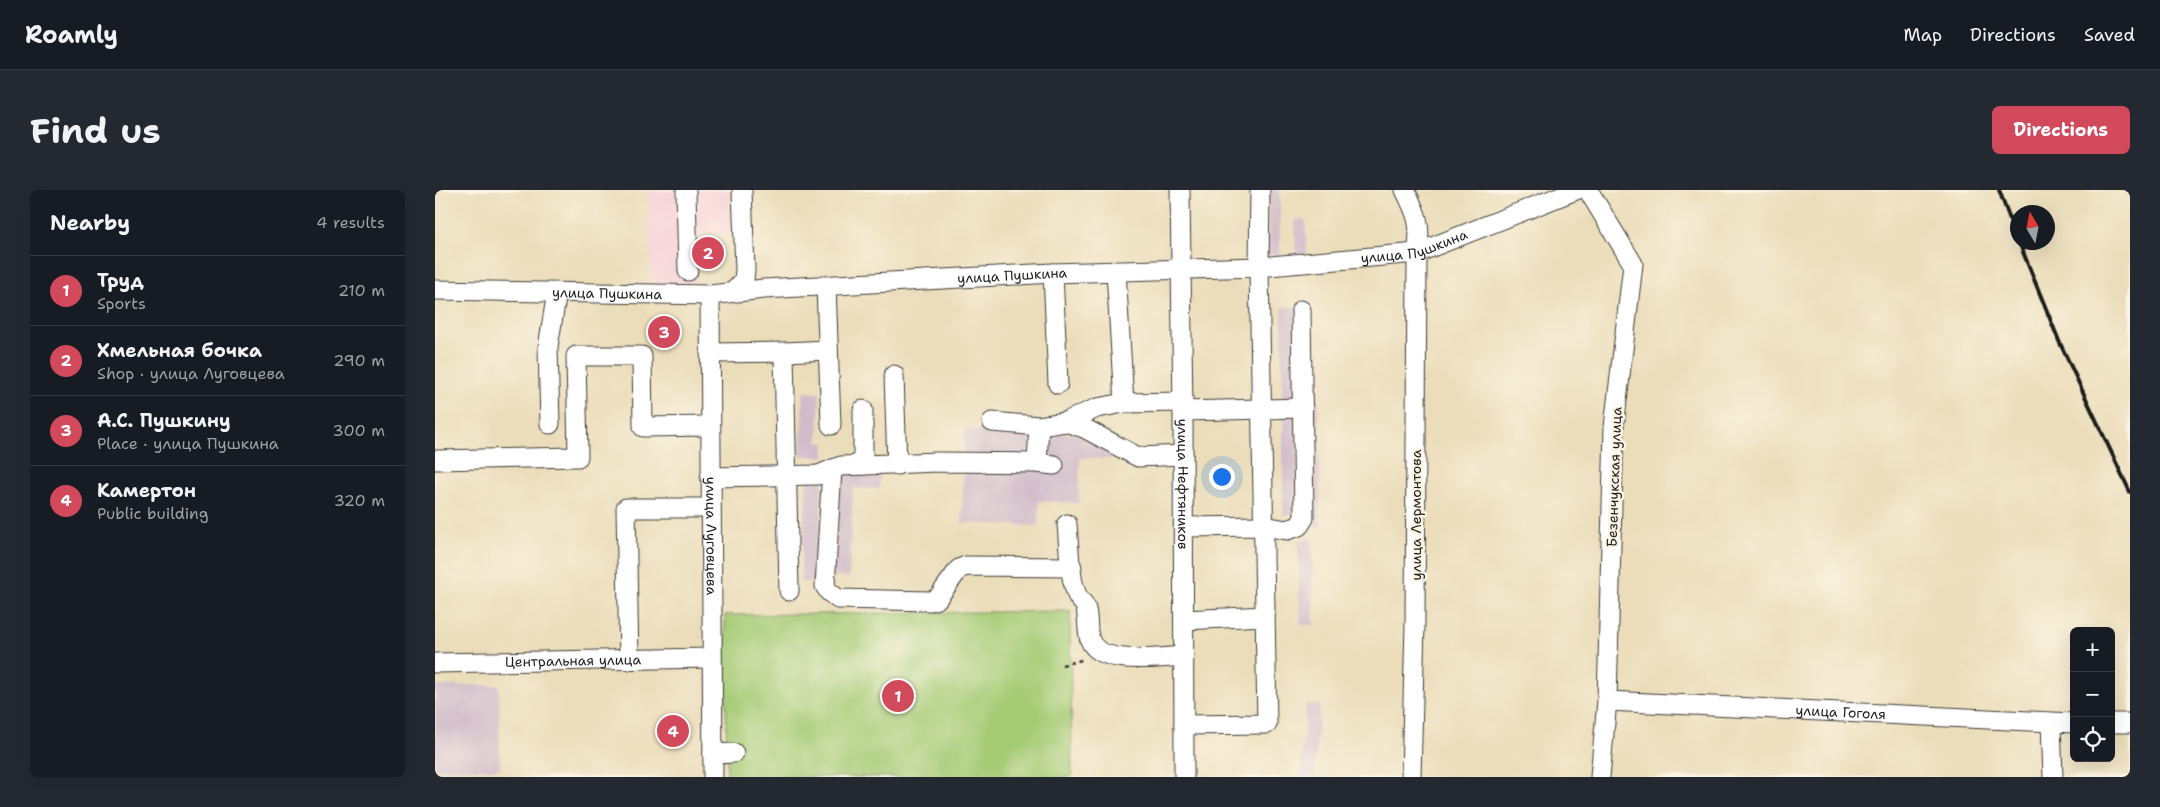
<!DOCTYPE html>
<meta charset="utf-8">
<style>
body{margin:0;font-family:"Shantell Sans",sans-serif;background:#242831;color:#f1f3f6}
.controls{position:absolute;right:15px;bottom:15px;display:grid;overflow:hidden;border-radius:8px;box-shadow:0 5px 20px #0002}
.controls button{width:45px;height:45px;display:grid;place-items:center;padding:0;border:0;border-bottom:1px solid #363941;background:#171b24;color:#f1f3f6;font:25px sans-serif}
.compass{position:absolute;left:1575px;top:15px;width:45px;height:45px;border-radius:50%;background:#171b24;box-shadow:0 5px 20px #0002;rotate:350deg}
.you{position:absolute;left:786px;top:286px;width:18px;height:18px;margin:-12px;border:4px solid #fff;border-radius:50%;background:#1a73e8;box-shadow:0 0 0 8px #1a73e833}
.badge{display:grid;place-items:center;width:32px;height:32px;border-radius:50%;background:#d1495b;color:#fff;font-size:16px;font-weight:700}
.pin{position:absolute;translate:-50% -50%;border:2px solid #fff;box-shadow:0 1px 5px #0006}
.list{margin:0;padding:0;list-style:none}
h2{display:flex;justify-content:space-between;align-items:center;height:65px;margin:0;padding:0 20px;font-size:21px}
h2 small{font-size:16px;font-weight:400;color:#9ea1a6}
.list li{display:grid;grid-template-columns:32px 1fr auto;gap:15px;align-items:center;box-sizing:border-box;height:70px;padding:0 20px;border-top:1px solid #363941}
.list b{display:block;font-size:19px;white-space:nowrap}
.list p{margin:0;font-size:16px;white-space:nowrap;color:#9ea1a6}
.list em{font-size:16px;font-style:normal;color:#9ea1a6}
.icon{flex:none;width:28px;height:28px;fill:none;stroke:currentColor;stroke-width:2;stroke-linecap:round;stroke-linejoin:round}
.map{position:relative;flex:none;width:1695px;height:587px;overflow:hidden;border-radius:8px}
header{display:flex;align-items:center;gap:30px;box-sizing:border-box;height:70px;padding:0 25px;background:#171b24;border-bottom:1px solid #363941}
header strong{font-size:24px}
nav{display:flex;gap:28px;margin-inline-start:auto;font-size:18px}
.intro{display:flex;align-items:center;justify-content:space-between;box-sizing:border-box;height:120px;padding:0 30px}
h1{margin:0;font-size:35px}
.button{padding:12px 22px;border-radius:8px;background:#d1495b;color:#fff;font-size:18px;font-weight:700}
main{display:flex;gap:30px;padding:0 30px}
aside{flex:1;background:#171b24;border-radius:8px;box-shadow:0 5px 20px #0002}
.map>svg:first-child{display:block}
.built{fill:#f6cfd8}
.industrial{fill:#d1bdca}
.green{fill:#a5cb75;stroke:#607448}
.lines{fill:none;stroke-linecap:round;stroke-linejoin:round}
.minor-casing{stroke:#3b3934;stroke-width:21}
.path{stroke:#3b3934;stroke-width:2.5;stroke-dasharray:4 4;stroke-linecap:butt}
.minor{stroke:#fff;stroke-width:19}
.rail{stroke:#1c1c1c;stroke-width:4}
.labels{text-anchor:middle;dominant-baseline:central;stroke-width:5;stroke-linejoin:round;paint-order:stroke}
.street-label{font-size:14px;fill:#1c1c1c;stroke:#fcf5e5}
</style>
<header>
<strong>Roamly</strong>
<nav><a>Map</a><a>Directions</a><a>Saved</a></nav>
</header>
<div class="intro"><h1>Find us</h1><a class="button">Directions</a></div>
<main>
<aside>
<h2>Nearby<small>4 results</small></h2>
<ul class="list">
<li><span class="badge">1</span><div><b>Труд</b><p>Sports</p></div><em>210 m</em></li>
<li><span class="badge">2</span><div><b>Хмельная бочка</b><p>Shop · улица Луговцева</p></div><em>290 m</em></li>
<li><span class="badge">3</span><div><b>А.С. Пушкину</b><p>Place · улица Пушкина</p></div><em>300 m</em></li>
<li><span class="badge">4</span><div><b>Камертон</b><p>Public building</p></div><em>320 m</em></li>
</ul>
</aside>
<div class="map">
<svg width="1695" height="587" viewBox="0 0 1695 587">
<rect width="100%" height="100%" fill="#fcf5e5"/>
<filter id="ink" filterUnits="userSpaceOnUse"><feTurbulence type="fractalNoise" baseFrequency=".02" numOctaves="2"/><feDisplacementMap in="SourceGraphic" scale="10" xChannelSelector="R" yChannelSelector="G"/><feConvolveMatrix kernelMatrix="1 2 1 2 8 2 1 2 1" color-interpolation-filters="sRGB"/></filter>
<filter id="wash" filterUnits="userSpaceOnUse"><feTurbulence type="fractalNoise" baseFrequency=".0096" numOctaves="4" result="noise"/><feDisplacementMap in="SourceGraphic" scale="20" xChannelSelector="R" yChannelSelector="G"/><feGaussianBlur stdDeviation="1.12" result="paint"/><feColorMatrix in="noise" values="0 0 0 0 0 0 0 0 0 0 0 0 0 0 0 0 0 1.4 0 .05"/><feComposite in="paint" operator="in"/></filter>
<g filter="url(#wash)">
<rect width="100%" height="100%" fill="#ebddba"/>
<polygon class="built" points="213,0 296,0 297,44 259,46 261,93 216,93"/>
<g class="industrial">
<rect x="833" y="0" width="12" height="65"/>
<polygon points="870,29 872,64 861,65 860,30"/>
<rect x="847" y="117" width="15" height="97"/>
<polygon points="870,201 883,201 886,337 873,337"/>
<polygon points="368,202 385,203 383,252 390,253 390,267 365,266"/>
<rect x="848" y="222" width="14" height="103"/>
<polygon points="530,240 677,245 676,269 645,268 644,313 604,311 603,336 527,333"/>
<polygon points="402,282 445,284 444,299 418,298 414,387 397,386"/>
<polygon points="372,289 388,290 382,393 365,392"/>
<polygon points="863,350 877,350 879,435 865,435"/>
<polygon points="64,495 65,579 0,579 0,496"/>
<polygon points="871,514 885,515 879,587 865,587"/>
</g>
<polygon class="green" points="635,421 637,587 292,587 290,425"/>
</g>
<g filter="url(#ink)">
<g class="lines">
<g class="minor-casing">
<g id="minor">
<polyline points="251,0 253,81"/>
<path id="s1" d="M745,0L748,221L749,587"/>
<path d="M970,0C982,24 987,35 982,63L980,434L976,587"/>
<polyline points="1153,0 1198,74 1179,237 1172,511 1165,587"/>
<polyline points="681,81 689,213 748,212"/>
<polyline points="618,83 623,194"/>
<polyline points="391,95 396,235"/>
<path id="s2" d="M0,100L275,105L329,99L618,83L824,77L982,63L1141,0"/>
<polyline points="298,102 309,91 310,79 307,0"/>
<path id="s3" d="M275,105L278,587"/>
<polyline points="349,162 393,160"/>
<polyline points="275,163 349,162 354,401"/>
<polyline points="459,185 462,275"/>
<polyline points="428,220 428,275"/>
<polyline points="748,221 868,218"/>
<polyline points="557,232 604,236"/>
<polyline points="630,232 662,218 689,213"/>
<polyline points="115,234 113,157 122,102"/>
<polyline points="0,270 143,267 141,166 207,166 208,237 275,236"/>
<polyline points="619,275 602,273 604,236 630,232 649,238 703,267 748,265"/>
<polyline points="397,279 390,396 394,402 403,409 496,411 502,409 524,379 531,376 637,377"/>
<polyline points="275,287 383,285 406,276 502,272 602,273"/>
<path d="M632,334C634,354 634,390 643,407C645,410 648,412 650,416C654,426 651,439 655,450C665,477 726,467 749,466"/>
<polyline points="749,337 829,336 852,340 864,336 869,328 866,120"/>
<polyline points="749,430 830,426"/>
<polyline points="194,470 191,318 275,318"/>
<path id="s4" d="M0,473L276,468"/>
<path id="s5" d="M1172,511L1639,533"/>
<polyline points="1616,533 1618,587"/>
<polyline points="1676,533 1695,533"/>
<polyline points="749,535 832,534 824,77 825,0"/>
<polyline points="278,564 299,563"/>
</g>
</g>
<polyline class="path" points="627,475 650,469"/>
<use href="#minor" class="minor"/>
<g class="rail">
<polyline points="1564,0 1582,48"/>
<polyline points="1584,52 1624,151 1695,302"/>
</g>
</g>
</g>
<g class="labels">
<g class="street-label">
<text stroke="none"><textPath href="#s2" startOffset="982">улица Пушкина</textPath></text>
<text stroke="none"><textPath href="#s2" startOffset="578">улица Пушкина</textPath></text>
<text stroke="none"><textPath href="#s2" startOffset="172">улица Пушкина</textPath></text>
<text transform="translate(1179 287) rotate(-88)">Безенчукская улица</text>
<text stroke="none"><textPath href="#s1" startOffset="294">улица Нефтяников</textPath></text>
<text transform="translate(981 325) rotate(-90)">улица Лермонтова</text>
<text stroke="none"><textPath href="#s3" startOffset="241">улица Луговцева</textPath></text>
<text stroke="none"><textPath href="#s4" startOffset="138">Центральная улица</textPath></text>
<text stroke="none"><textPath href="#s5" startOffset="234">улица Гоголя</textPath></text>
</g>
</g>
</svg>
<div class="controls">
<button>+</button>
<button>−</button>
<button><svg class="icon" aria-label="locate" viewBox="0 0 24 24"><circle cx="12" cy="12" r="6"/><path d="M12 2v4M12 18v4M2 12h4M18 12h4"/></svg></button>
</div>
<svg class="compass" viewBox="-18 -18 36 36"><path d="M0-13l5 13h-10z" fill="#e53935"/><path d="M0 13l5-13h-10z" fill="#9ea1a6"/></svg>
<div class="you"></div>
<div class="pin badge" style="left:463px;top:506px">1</div>
<div class="pin badge" style="left:273px;top:63px">2</div>
<div class="pin badge" style="left:229px;top:142px">3</div>
<div class="pin badge" style="left:238px;top:541px">4</div>
</div>
</main>
